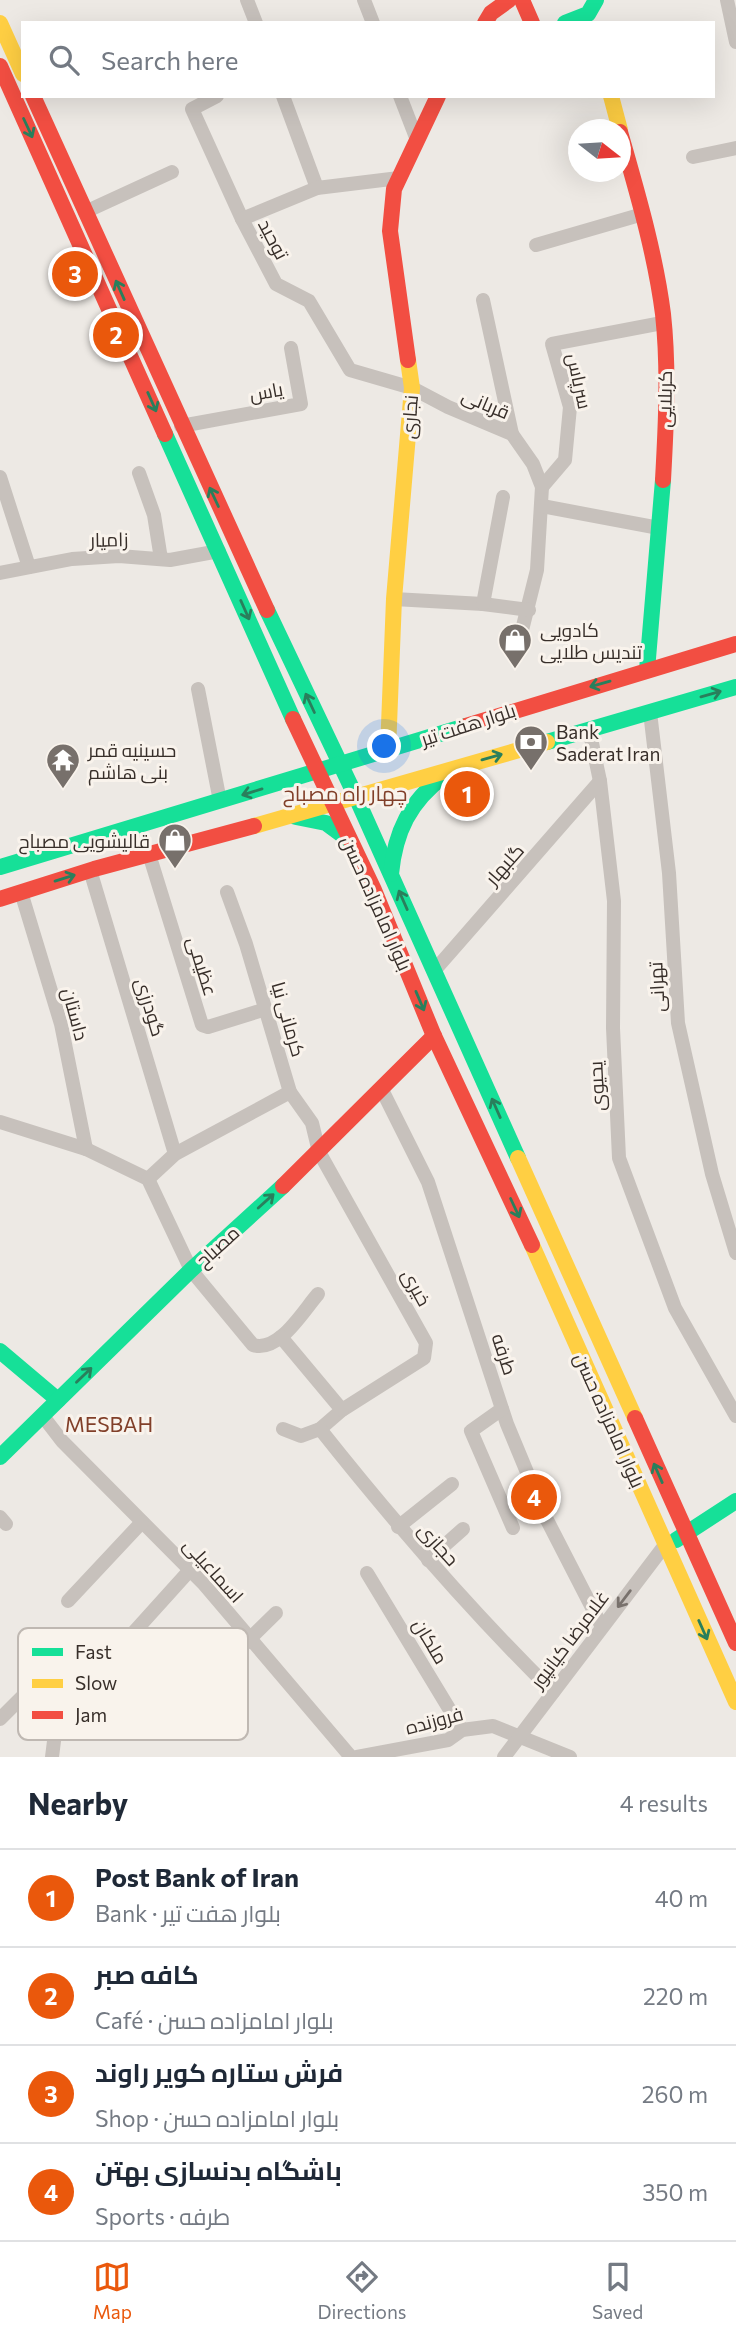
<!DOCTYPE html>
<meta charset="utf-8">
<style>
body{margin:0;font-family:Commissioner,Cairo,sans-serif;background:#f2f2f3;color:#1f2937}
.compass{position:absolute;left:568px;top:119px;width:63px;height:63px;border-radius:50%;background:#fff;box-shadow:0 7px 28px #0002;rotate:107deg}
.you{position:absolute;left:385px;top:747px;width:24px;height:24px;margin:-18px;border:5px solid #fff;border-radius:50%;background:#1a73e8;box-shadow:0 0 0 10px #1a73e833}
.badge{display:grid;place-items:center;width:46px;height:46px;border-radius:50%;background:#ea580c;color:#fff;font-size:23px;font-weight:700}
.pin{position:absolute;translate:-50% -50%;border:4px solid #fff;box-shadow:0 2px 7px #0006}
.list{margin:0;padding:0;list-style:none}
h2{display:flex;justify-content:space-between;align-items:center;height:91px;margin:0;padding:0 28px;font-size:30px}
h2 small{font-size:23px;font-weight:400;color:#747a83}
.list li{display:grid;grid-template-columns:46px 1fr auto;gap:21px;align-items:center;box-sizing:border-box;height:98px;padding:0 28px;border-top:2px solid #e0e1e3}
.list b{display:block;font-size:26px;white-space:nowrap}
.list p{margin:0;font-size:23px;white-space:nowrap;color:#747a83}
.list em{font-size:23px;font-style:normal;color:#747a83}
.icon{flex:none;width:38px;height:38px;fill:none;stroke:currentColor;stroke-width:2;stroke-linecap:round;stroke-linejoin:round}
.map{position:relative;flex:none;width:736px;height:1757px;overflow:hidden}
.search{position:absolute;background:#fff;box-shadow:0 7px 28px #0002;left:21px;right:21px;top:21px;height:77px;display:flex;align-items:center;gap:18px;box-sizing:border-box;padding:0 24px;border-radius:0px;color:#747a83;font-size:26px}
.sheet{height:483px;background:#fff}
nav{display:flex;justify-content:space-around;align-items:center;box-sizing:border-box;height:98px;border-top:2px solid #e0e1e3;background:#fff;font-size:19px;color:#747a83}
nav a{display:grid;justify-items:center;gap:4px}
nav .on{color:#ea580c}
.map>svg:first-child{display:block}
.lines{fill:none;stroke-linecap:round;stroke-linejoin:round}
.street{stroke:#c7c1bc;stroke-width:14}
.fast{stroke:#16e098;stroke-width:16}
.slow{stroke:#ffcf43;stroke-width:16}
.jam{stroke:#f24e42;stroke-width:16}
.oneway{stroke:#297f5c}
.oneway2{stroke:#78716c}
.labels{text-anchor:middle;dominant-baseline:central;stroke-width:6;stroke-linejoin:round;paint-order:stroke}
.street-label{font-size:19px;fill:#382f2a;stroke:#f9f3ec}
.poi-label{font-size:19px;fill:#382f2a;stroke:#f9f3ec;text-anchor:start}
.neighbourhood-label{font-size:21px;fill:#813f29;stroke:#f9f3ec}
.key{fill:#f9f3ec;stroke:#bfb8b2;stroke-width:2}
.key-label{font-size:19px;fill:#382f2a}
</style>
<div class="map">
<svg width="736" height="1757" viewBox="0 0 736 1757">
<rect width="100%" height="100%" fill="#ede9e4"/>
<g class="lines">
<g class="street">
<polyline points="247,0 256,23"/>
<polyline points="364,0 373,23"/>
<polyline points="727,0 736,42"/>
<polyline points="217,96 192,109 242,219 276,284 309,301 350,370 412,388 448,407 512,434 533,464 542,487 537,570 516,654"/>
<polyline points="283,96 317,188"/>
<polyline points="400,96 417,140"/>
<polyline points="693,157 736,148"/>
<polyline points="85,212 172,172"/>
<polyline points="242,219 317,188 399,178"/>
<polyline points="536,245 643,214"/>
<polyline points="483,300 512,434"/>
<polyline points="181,426 301,404 291,348"/>
<polyline points="139,473 154,515 161,559"/>
<polyline points="0,477 29,567"/>
<polyline points="542,487 565,460 570,407 552,344 662,323"/>
<polyline points="542,506 659,528"/>
<polyline points="0,573 72,559 119,556 170,560 219,551"/>
<polyline points="394,599 483,604 529,610"/>
<polyline points="483,604 503,497"/>
<polyline points="198,689 220,801"/>
<polyline points="650,712 669,873 678,1023 712,1174 736,1253"/>
<polyline points="589,729 600,781 614,901 613,1028 619,1158 675,1308 736,1416"/>
<polyline points="149,854 202,1025 208,1027 266,1009"/>
<polyline points="90,870 175,1154"/>
<polyline points="21,892 61,1024 86,1149"/>
<polyline points="227,892 246,944 290,1092 312,1123 319,1152 426,1343 424,1358 342,1410 320,1429 301,1436 283,1429"/>
<polyline points="434,971 600,781"/>
<polyline points="381,1088 428,1182 507,1424 546,1518 602,1627"/>
<path d="M0,1122L86,1149L148,1179L191,1270L253,1345C279,1353 303,1311 318,1294"/>
<polyline points="148,1179 175,1154 290,1092"/>
<polyline points="281,1337 342,1410"/>
<polyline points="502,1409 471,1431 513,1528"/>
<polyline points="42,1415 62,1441 203,1583 351,1757"/>
<path d="M320,1429C393,1521 469,1609 553,1692"/>
<polyline points="0,1517 6,1524"/>
<polyline points="398,1527 452,1484"/>
<polyline points="428,1560 463,1529"/>
<polyline points="367,1573 462,1730"/>
<polyline points="68,1601 142,1522"/>
<polyline points="107,1662 190,1570"/>
<polyline points="173,1714 276,1613"/>
<polyline points="0,1719 24,1695"/>
<polyline points="52,1757 55,1733 65,1707"/>
<polyline points="357,1757 448,1740 462,1730 493,1726 570,1757"/>
<polyline points="504,1757 665,1545"/>
</g>
<g class="fast">
<polyline points="565,23 588,14 596,0"/>
<polyline points="165,434 293,719"/>
<polyline points="267,610 356,797 518,1158"/>
<polyline points="647,670 663,480"/>
<polyline points="547,742 736,687"/>
<polyline points="296,817 326,823 349,840"/>
<polyline points="0,867 466,726"/>
<path d="M391,874C395,832 410,801 444,776"/>
<polyline points="0,1351 58,1400"/>
<polyline points="0,1457 191,1270 283,1186"/>
<polyline points="676,1540 736,1501"/>
</g>
<g class="slow">
<polyline points="0,23 23,74"/>
<polyline points="611,96 620,130"/>
<polyline points="388,750 394,599 412,388 408,360"/>
<polyline points="254,826 547,742"/>
<polyline points="518,1158 635,1418"/>
<polyline points="532,1245 736,1702"/>
</g>
<g class="jam">
<polyline points="522,0 532,23"/>
<polyline points="485,23 491,13 509,0"/>
<polyline points="0,66 165,434"/>
<polyline points="33,96 267,610"/>
<path d="M620,132C637,192 655,252 663,314C669,369 666,426 663,480"/>
<polyline points="408,360 390,231 394,189 438,96"/>
<polyline points="293,719 374,890 434,1036 532,1245"/>
<polyline points="466,726 736,644"/>
<polyline points="0,899 94,869 254,826"/>
<polyline points="283,1186 434,1036"/>
<polyline points="635,1418 736,1643"/>
</g>
</g>
<defs><path id="oneway-shaft" d="M-6 0H5M1.5-3L5.5 0L1.5 3" fill="none" stroke-width="1.6" stroke-linecap="round" stroke-linejoin="round" transform="scale(1.75)"/></defs>
<g class="oneway">
<use href="#oneway-shaft" transform="translate(28 128) rotate(65)"/>
<use href="#oneway-shaft" transform="translate(120 290) rotate(-114)"/>
<use href="#oneway-shaft" transform="translate(152 402) rotate(66)"/>
<use href="#oneway-shaft" transform="translate(214 497) rotate(-115)"/>
<use href="#oneway-shaft" transform="translate(245 610) rotate(66)"/>
<use href="#oneway-shaft" transform="translate(600 684) rotate(164)"/>
<use href="#oneway-shaft" transform="translate(711 694) rotate(-16)"/>
<use href="#oneway-shaft" transform="translate(310 703) rotate(-115)"/>
<use href="#oneway-shaft" transform="translate(492 757) rotate(-16)"/>
<use href="#oneway-shaft" transform="translate(252 792) rotate(163)"/>
<use href="#oneway-shaft" transform="translate(65 878) rotate(-17)"/>
<use href="#oneway-shaft" transform="translate(403 900) rotate(-114)"/>
<use href="#oneway-shaft" transform="translate(420 1001) rotate(67)"/>
<use href="#oneway-shaft" transform="translate(496 1108) rotate(-114)"/>
<use href="#oneway-shaft" transform="translate(266 1201) rotate(-42)"/>
<use href="#oneway-shaft" transform="translate(515 1208) rotate(65)"/>
<use href="#oneway-shaft" transform="translate(84 1375) rotate(-44)"/>
<use href="#oneway-shaft" transform="translate(658 1473) rotate(-114)"/>
<use href="#oneway-shaft" transform="translate(703 1630) rotate(66)"/>
</g>
<use class="oneway2" href="#oneway-shaft" transform="translate(624 1599) rotate(127)"/>
<defs>
<g id="shop-pin" transform="scale(1.75)"><path d="M0 17L-7.5 6A9.5 9.5 0 1 1 7.5 6Z" fill="#77706b" stroke="#f9f3ec"/><path d="M-5-2.5h2.3a2.7 3.5 0 0 1 5.4 0H5L5.5 6h-11ZM-1.5-2.5h3a1.5 2.3 0 0 0-3 0Z" fill="#fff"/></g>
<g id="bank-pin" transform="scale(1.75)"><path d="M0 17L-7.5 6A9.5 9.5 0 1 1 7.5 6Z" fill="#77706b" stroke="#f9f3ec"/><path d="M-6-4H6V4H-6ZM0-2.3a2.3 2.3 0 1 0 0 4.6a2.3 2.3 0 1 0 0-4.6Z" fill="#fff"/></g>
<g id="temple-pin" transform="scale(1.75)"><path d="M0 17L-7.5 6A9.5 9.5 0 1 1 7.5 6Z" fill="#77706b" stroke="#f9f3ec"/><path d="M0-6L5-2H3V0L6.5 2.5H4V6H1.5V3h-3V6H-4V2.5H-6.5L-3 0V-2H-5Z" fill="#fff"/></g>
</defs>
<g fill-rule="evenodd">
<use href="#shop-pin" x="515" y="640"/>
<use href="#bank-pin" x="531" y="742"/>
<use href="#temple-pin" x="63" y="760"/>
<use href="#shop-pin" x="175" y="840"/>
</g>
<g class="labels">
<g class="street-label">
<text transform="translate(274 239) rotate(62)">توحید</text>
<text transform="translate(580 381) rotate(78)">سرپاس</text>
<text transform="translate(266 391) rotate(-10)">یاس</text>
<text transform="translate(664 399) rotate(-89)">کربلایی</text>
<text transform="translate(486 403) rotate(23)">قربانی</text>
<text transform="translate(409 417) rotate(-86)">نجاری</text>
<text transform="translate(109 539) rotate(-1)">زامیار</text>
<text transform="translate(468 724) rotate(-18)">بلوار هفت تیر</text>
<text transform="translate(504 864) rotate(-49)">گلبهار</text>
<text transform="translate(377 903) rotate(66)">بلوار امامزاده حسن</text>
<text transform="translate(203 966) rotate(73)">عظیمی</text>
<text transform="translate(656 987) rotate(-93)">تهرانی</text>
<text transform="translate(151 1007) rotate(73)">گودرزی</text>
<text transform="translate(76 1014) rotate(75)">داستان</text>
<text transform="translate(289 1019) rotate(74)">کرمانی نیا</text>
<text transform="translate(596 1086) rotate(-93)">یحیوی</text>
<text transform="translate(217 1246) rotate(-42)">مصباح</text>
<text transform="translate(417 1287) rotate(61)">خیری</text>
<text transform="translate(505 1354) rotate(72)">طرفه</text>
<text transform="translate(610 1420) rotate(66)">بلوار امامزاده حسن</text>
<text transform="translate(439 1544) rotate(48)">حجازی</text>
<text transform="translate(214 1570) rotate(48)">اسماعیلی</text>
<text transform="translate(569 1639) rotate(-53)">غلامرضا کیانپور</text>
<text transform="translate(431 1641) rotate(59)">ملکان</text>
<text transform="translate(434 1720) rotate(-15)">فروزنده</text>
</g>
<g class="poi-label">
<text x="540" y="629">کادویی<tspan x="540" dy="22">تندیس طلایی</tspan></text>
<text x="556" y="731">Bank<tspan x="556" dy="22">Saderat Iran</tspan></text>
<text x="88" y="749">حسینیه قمر<tspan x="88" dy="22">بنی هاشم</tspan></text>
<text x="150" y="840" text-anchor="end">قالیشویی مصباح</text>
</g>
<g class="neighbourhood-label">
<text x="345" y="792">چهار راه مصباح</text>
<text x="109" y="1423">MESBAH</text>
</g>
</g>
<rect x="18" y="1628" width="230" height="112" rx="10" class="key"/>
<rect x="32" y="1648" width="31" height="8" fill="#16e098"/>
<rect x="32" y="1679" width="31" height="9" fill="#ffcf43"/>
<rect x="32" y="1711" width="31" height="8" fill="#f24e42"/>
<g class="key-label">
<text x="75" y="1659">Fast</text>
<text x="75" y="1690">Slow</text>
<text x="75" y="1722">Jam</text>
</g>
</svg>
<svg class="compass" viewBox="-18 -18 36 36"><path d="M0-13l5 13h-10z" fill="#e53935"/><path d="M0 13l5-13h-10z" fill="#747a83"/></svg>
<div class="you"></div>
<div class="pin badge" style="left:467px;top:794px">1</div>
<div class="pin badge" style="left:116px;top:335px">2</div>
<div class="pin badge" style="left:75px;top:274px">3</div>
<div class="pin badge" style="left:534px;top:1497px">4</div>
<div class="search"><svg class="icon" aria-label="search" viewBox="0 0 24 24"><circle cx="10" cy="10" r="6"/><path d="M15 15l6 6"/></svg>Search here</div>
</div>
<section class="sheet">
<h2>Nearby<small>4 results</small></h2>
<ul class="list">
<li><span class="badge">1</span><div><b>Post Bank of Iran</b><p>Bank · بلوار هفت تیر</p></div><em>40 m</em></li>
<li><span class="badge">2</span><div><b>کافه صبر</b><p>Café · بلوار امامزاده حسن</p></div><em>220 m</em></li>
<li><span class="badge">3</span><div><b>فرش ستاره کویر راوند</b><p>Shop · بلوار امامزاده حسن</p></div><em>260 m</em></li>
<li><span class="badge">4</span><div><b>باشگاه بدنسازی بهتن</b><p>Sports · طرفه</p></div><em>350 m</em></li>
</ul>
</section>
<nav>
<a class="on"><svg class="icon" aria-label="map" viewBox="0 0 24 24"><path d="M3 6l6-2 6 2 6-2v14l-6 2-6-2-6 2zM9 4v14M15 6v14"/></svg>Map</a>
<a><svg class="icon" aria-label="directions" viewBox="0 0 24 24"><path d="M12 3l9 9-9 9-9-9zM9 14v-3h6M13 9l2 2-2 2"/></svg>Directions</a>
<a><svg class="icon" aria-label="saved" viewBox="0 0 24 24"><path d="M7 4h10v16l-5-4-5 4z"/></svg>Saved</a>
</nav>
